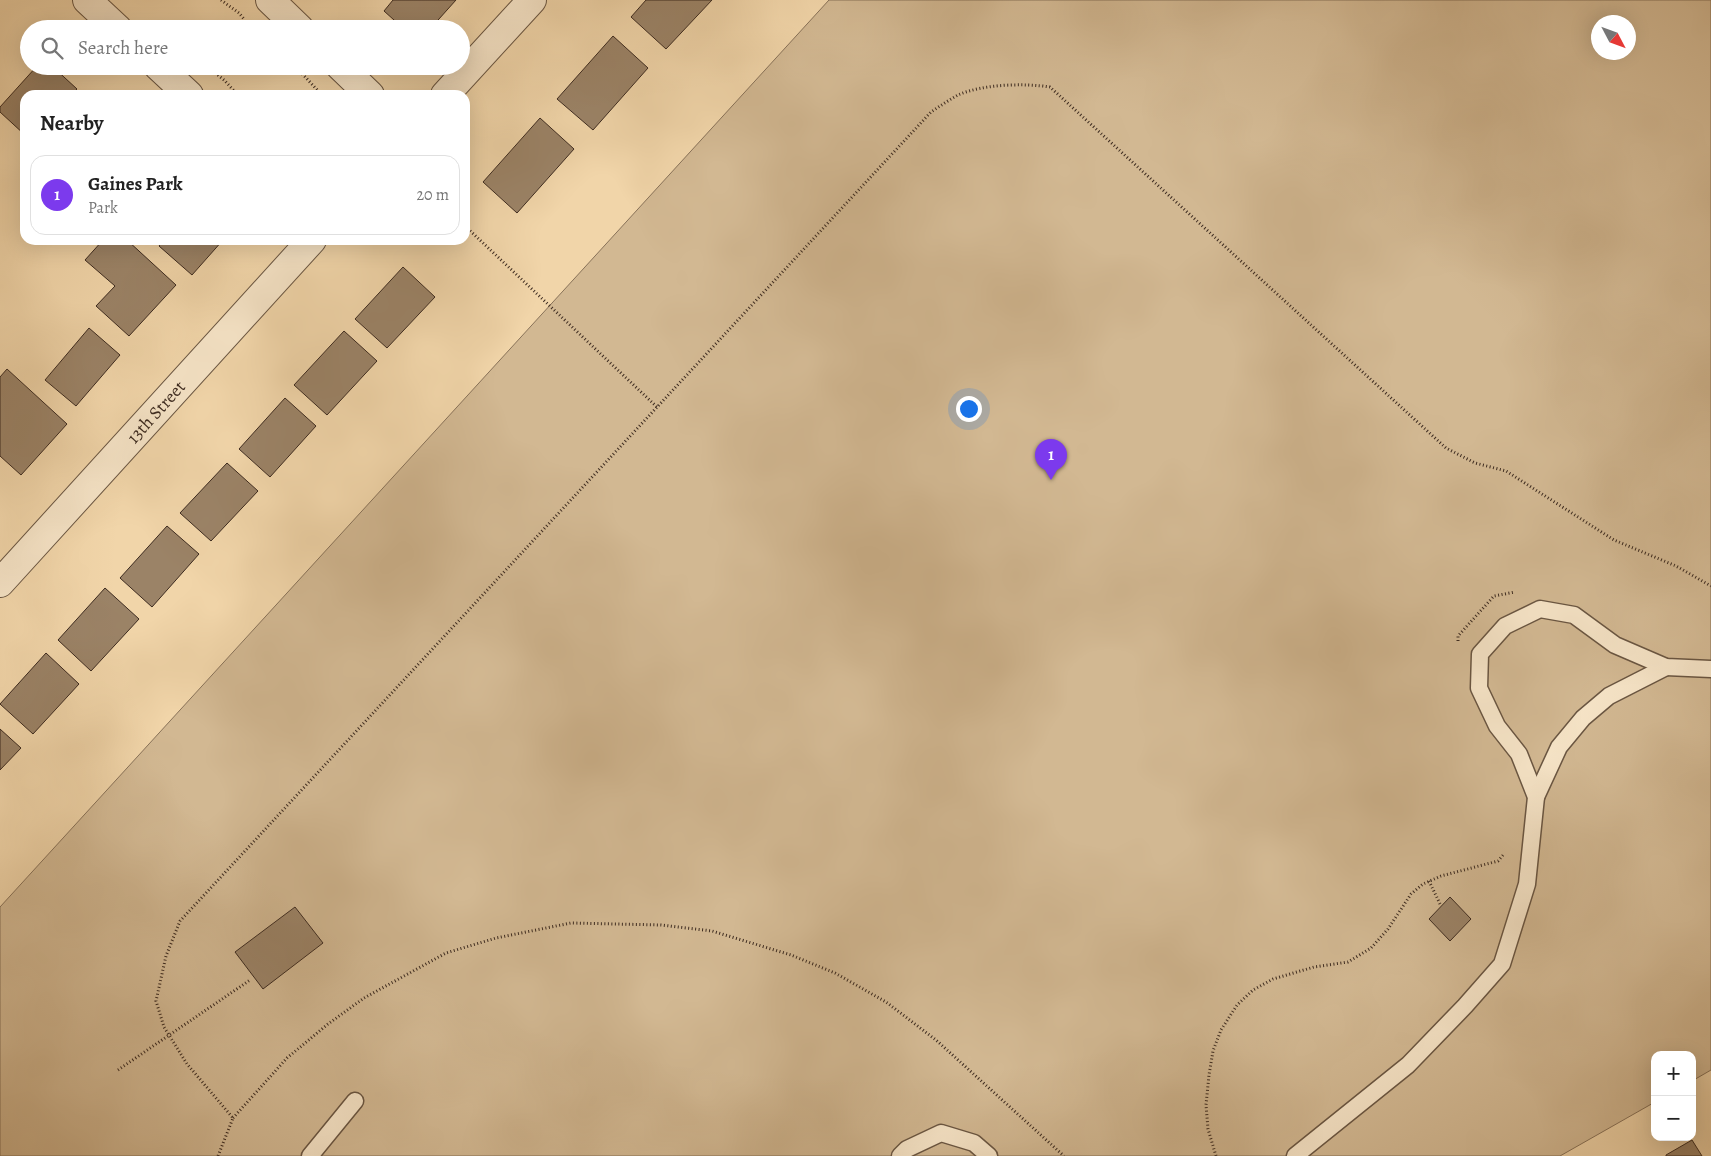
<!DOCTYPE html>
<meta charset="utf-8">
<style>
body{margin:0;font-family:Alegreya,serif;background:#f2f2f2;color:#222}
.controls{position:absolute;right:15px;bottom:15px;display:grid;overflow:hidden;border-radius:10px;box-shadow:0 5px 20px #0002}
.controls button{width:45px;height:45px;display:grid;place-items:center;padding:0;border:0;border-bottom:1px solid #e0e0e0;background:#fff;color:#222;font:25px sans-serif}
.compass{position:absolute;left:1591px;top:15px;width:45px;height:45px;border-radius:50%;background:#fff;box-shadow:0 5px 20px #0002;rotate:131deg}
.you{position:absolute;left:968px;top:408px;width:18px;height:18px;margin:-12px;border:4px solid #fff;border-radius:50%;background:#1a73e8;box-shadow:0 0 0 8px #1a73e833}
.badge{display:grid;place-items:center;width:32px;height:32px;border-radius:50%;background:#7c3aed;color:#fff;font-size:16px;font-weight:700}
.pin{position:absolute;translate:-50% -41px;filter:drop-shadow(0 1px 2px #0008)}
.pin::after{content:'';position:absolute;top:26px;width:18px;height:15px;background:inherit;clip-path:polygon(0 0,100% 0,50% 100%)}
.list{margin:0;padding:0;list-style:none}
h2{display:flex;justify-content:space-between;align-items:center;height:65px;margin:0;padding:0 20px;font-size:21px}
h2 small{font-size:16px;font-weight:400;color:#767676}
.list li{display:grid;grid-template-columns:32px 1fr auto;gap:15px;align-items:center;box-sizing:border-box;height:80px;margin:0 10px 10px;padding:0 10px;border:1px solid #e0e0e0;border-radius:15px}
.list b{display:block;font-size:19px;white-space:nowrap}
.list p{margin:0;font-size:16px;white-space:nowrap;color:#767676}
.list em{font-size:16px;font-style:normal;color:#767676}
.icon{flex:none;width:28px;height:28px;fill:none;stroke:currentColor;stroke-width:2;stroke-linecap:round;stroke-linejoin:round}
.map{position:relative;flex:none;width:1711px;height:1156px;overflow:hidden}
.search{position:absolute;background:#fff;box-shadow:0 5px 20px #0002;left:20px;top:20px;width:450px;height:55px;display:flex;align-items:center;gap:12px;box-sizing:border-box;padding:0 18px;border-radius:28px;color:#767676;font-size:19px}
.panel{position:absolute;background:#fff;box-shadow:0 5px 20px #0002;left:20px;top:90px;width:450px;height:155px;border-radius:15px}
.map>svg:first-child{display:block}
.green{fill:#d2b892;stroke:#887259;fill-rule:evenodd}
.building{fill:#9b8367;stroke:#3d2b20}
.lines{fill:none;stroke-linecap:round;stroke-linejoin:round}
.service-casing{stroke:#6a5642;stroke-width:19}
.minor-casing{stroke:#6a5642;stroke-width:30}
.path{stroke:#3d2b20;stroke-width:3;stroke-dasharray:1 2.5;stroke-linecap:butt}
.service{stroke:#f6e4c7;stroke-width:16}
.minor{stroke:#f6e4c7;stroke-width:28}
.labels{text-anchor:middle;dominant-baseline:central;stroke-width:4;stroke-linejoin:round;paint-order:stroke}
.street-label{font-size:18px;fill:#3d2b20;stroke:#f6e4c7}
</style>
<div class="map">
<svg width="1711" height="1156" viewBox="0 0 1711 1156">
<rect width="100%" height="100%" fill="#f1d5a9"/>
<filter id="stains"><feTurbulence type="fractalNoise" baseFrequency=".004" numOctaves="4"/><feColorMatrix values="0 0 0 0 .2 0 0 0 0 .09 0 0 0 0 .02 0 0 0 .5 -.17"/></filter>
<radialGradient id="worn" r=".72"><stop offset=".6" stop-color="#630" stop-opacity="0"/><stop offset="1" stop-color="#630" stop-opacity=".3"/></radialGradient>
<path class="green" d="M829,0H1711V1070L1692,1081V1055H1655V1102L1560,1156H0V907ZM1598,22H1628V52H1598Z"/>
<g class="building">
<polygon points="393,0 456,0 430,29 404,29 384,11"/>
<polygon points="646,0 712,0 666,49 631,17"/>
<polygon points="613,36 648,68 593,130 557,99"/>
<polygon points="37,66 52,66 77,89 71,95 25,95 25,135 0,112 0,107"/>
<polygon points="540,118 574,149 517,213 483,182"/>
<polygon points="103,240 127,240 176,285 129,336 96,306 115,286 85,260"/>
<polygon points="164,240 223,240 192,275 159,246"/>
<polygon points="403,267 435,297 387,348 355,319"/>
<polygon points="89,328 120,355 76,406 45,380"/>
<polygon points="344,331 377,361 327,415 294,385"/>
<polygon points="7,369 67,424 21,475 0,456 0,377"/>
<polygon points="285,398 316,426 270,477 239,449"/>
<polygon points="227,463 258,491 211,541 180,513"/>
<polygon points="167,526 199,554 152,607 120,578"/>
<polygon points="105,588 139,619 91,671 58,640"/>
<polygon points="46,653 79,684 33,734 0,704"/>
<polygon points="0,729 21,748 0,770"/>
<polygon points="1450,897 1471,919 1450,941 1429,919"/>
<polygon points="295,907 323,943 263,989 235,952"/>
<polygon points="1692,1140 1702,1156 1666,1156 1666,1155"/>
</g>
<g class="lines">
<g class="service-casing">
<g id="service">
<polyline points="1536,797 1559,747 1583,718 1609,696 1666,667"/>
<polyline points="310,1156 355,1101"/>
<polyline points="900,1156 907,1149 941,1133 974,1143 989,1156"/>
<polyline points="1295,1156 1408,1065 1465,1006 1502,964 1527,884 1536,797 1519,754 1497,726 1479,688 1480,654 1505,626 1540,609 1574,615 1615,645 1666,667 1711,669"/>
</g>
</g>
<g class="minor-casing">
<g id="minor">
<polyline points="87,0 118,29"/>
<polyline points="270,0 300,29"/>
<polyline points="158,66 189,95"/>
<polyline points="340,66 370,95"/>
<polyline points="445,95 532,0"/>
<polyline points="0,583 312,240"/>
</g>
</g>
<g class="path">
<polyline points="221,0 239,13 244,19"/>
<polyline points="148,24 155,29"/>
<polyline points="207,66 224,80 238,95"/>
<polyline points="295,66 321,94 325,95"/>
<polyline points="465,226 657,407"/>
<polyline points="1458,641 1458,636 1494,596 1515,592"/>
<polyline points="1429,881 1441,906"/>
<polyline points="118,1070 250,980"/>
<polyline points="233,1118 287,1058 328,1024 364,998 446,953 496,938 571,923 661,925 712,931 791,955 835,973 886,1002 936,1040 1064,1156"/>
<path d="M218,1156L233,1118L187,1064L164,1027L156,1001L166,956L180,921L931,112C940,106 949,100 958,95C983,84 1024,83 1050,87L1446,448L1475,463L1506,471L1614,540L1676,566L1711,586"/>
<polyline points="1216,1156 1208,1129 1206,1105 1209,1075 1213,1051 1221,1030 1237,1005 1253,990 1273,979 1314,967 1348,962 1371,948 1388,929 1411,894 1423,884 1441,876 1498,861 1504,854"/>
</g>
<use href="#service" class="service"/>
<use href="#minor" class="minor"/>
</g>
<g class="labels">
<g class="street-label">
<text transform="translate(156 412) rotate(-48)">13th Street</text>
</g>
</g>
<rect width="100%" height="100%" filter="url(#stains)"/>
<rect width="100%" height="100%" fill="url(#worn)"/>
</svg>
<div class="controls">
<button>+</button>
<button>−</button>
</div>
<svg class="compass" viewBox="-18 -18 36 36"><path d="M0-13l5 13h-10z" fill="#e53935"/><path d="M0 13l5-13h-10z" fill="#767676"/></svg>
<div class="you"></div>
<div class="pin badge" style="left:1051px;top:480px">1</div>
<div class="search"><svg class="icon" aria-label="search" viewBox="0 0 24 24"><circle cx="10" cy="10" r="6"/><path d="M15 15l6 6"/></svg>Search here</div>
<section class="panel">
<h2>Nearby<small></small></h2>
<ul class="list">
<li><span class="badge">1</span><div><b>Gaines Park</b><p>Park</p></div><em>20 m</em></li>
</ul>
</section>
</div>
